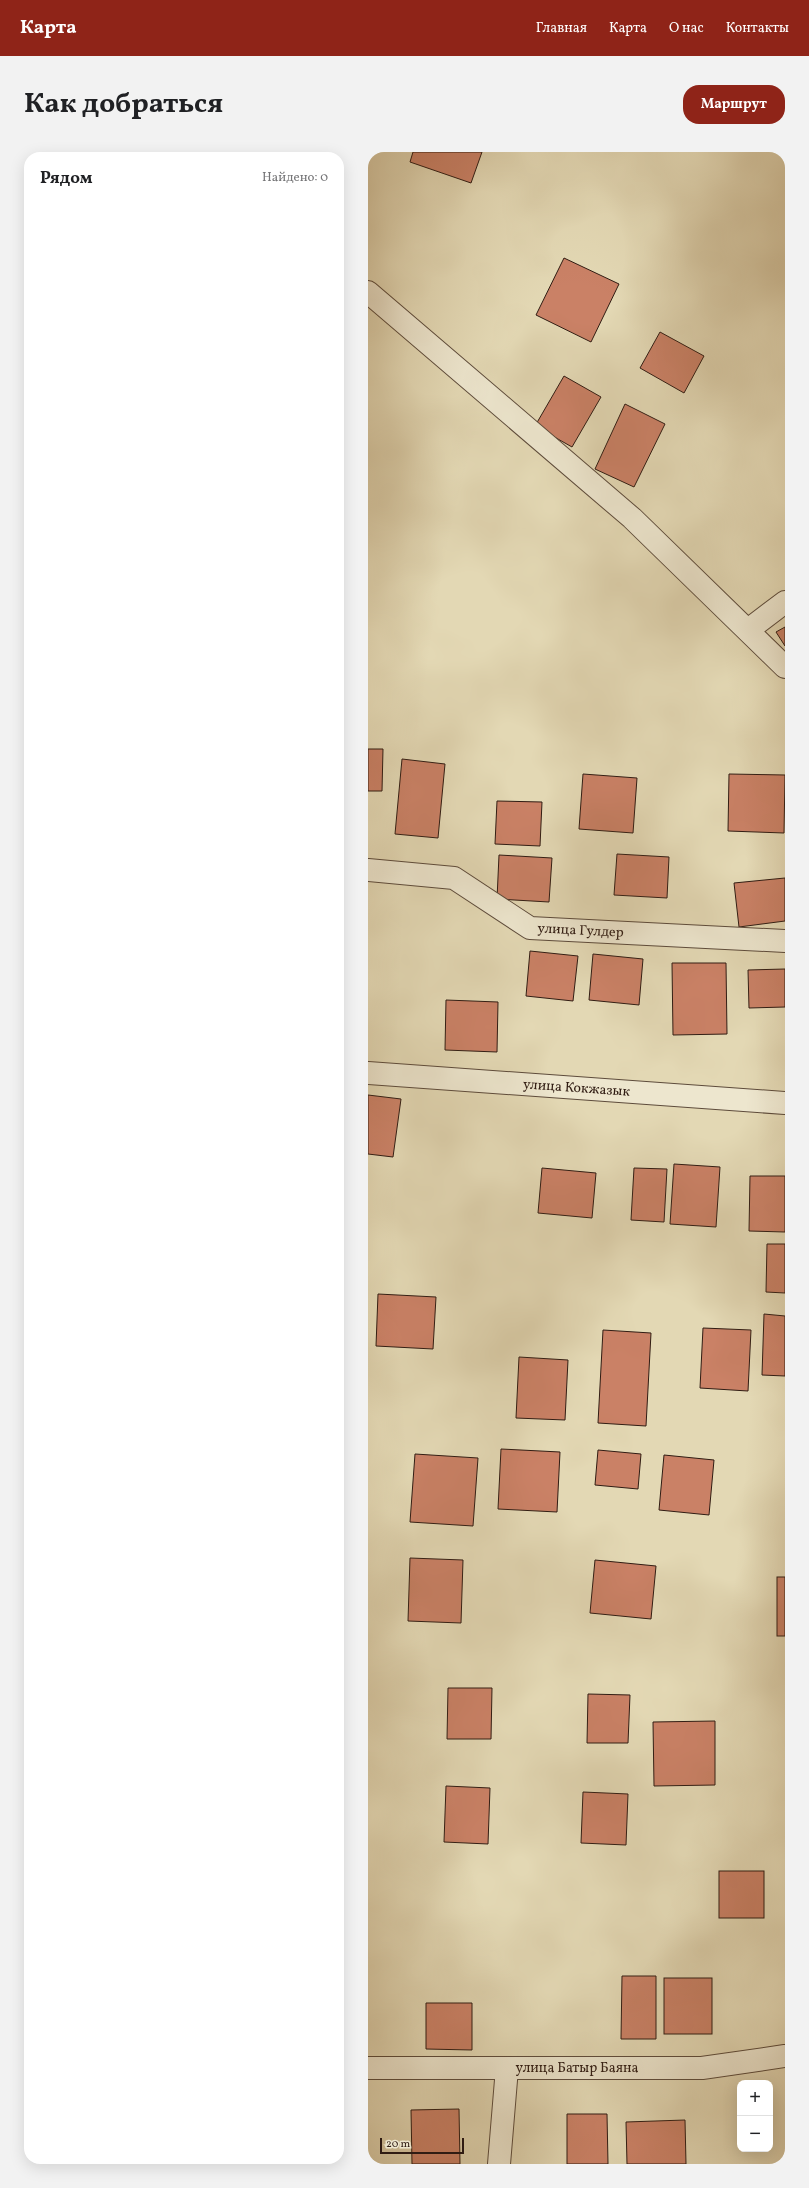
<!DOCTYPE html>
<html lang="ru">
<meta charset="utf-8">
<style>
body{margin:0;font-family:Vollkorn,serif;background:#f2f2f2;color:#202124}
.controls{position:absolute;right:12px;bottom:12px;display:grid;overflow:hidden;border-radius:8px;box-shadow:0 4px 16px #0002}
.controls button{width:36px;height:36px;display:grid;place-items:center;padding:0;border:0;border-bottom:1px solid #e0e0e0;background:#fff;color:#202124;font:20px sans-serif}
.scale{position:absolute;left:12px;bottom:10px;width:84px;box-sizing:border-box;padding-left:4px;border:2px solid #301c13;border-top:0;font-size:11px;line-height:14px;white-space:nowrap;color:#301c13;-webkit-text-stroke:3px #ede6ce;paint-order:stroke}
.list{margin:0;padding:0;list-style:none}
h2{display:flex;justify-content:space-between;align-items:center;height:52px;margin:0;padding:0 16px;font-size:17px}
h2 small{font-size:13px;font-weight:400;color:#757577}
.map{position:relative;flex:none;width:417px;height:2012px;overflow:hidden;border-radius:16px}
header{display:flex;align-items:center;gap:24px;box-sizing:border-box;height:56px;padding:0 20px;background:#8f2418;color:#fff}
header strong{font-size:19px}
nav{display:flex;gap:22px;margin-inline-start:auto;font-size:14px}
.intro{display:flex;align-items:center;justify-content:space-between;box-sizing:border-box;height:96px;padding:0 24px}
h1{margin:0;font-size:28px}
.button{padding:10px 18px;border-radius:16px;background:#8f2418;color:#fff;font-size:14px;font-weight:700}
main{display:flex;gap:24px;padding:0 24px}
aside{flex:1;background:#fff;border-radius:16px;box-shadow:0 4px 16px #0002}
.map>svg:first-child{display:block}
.building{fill:#ca8166;stroke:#301c13}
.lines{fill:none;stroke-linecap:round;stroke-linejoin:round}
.minor-casing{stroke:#5d4b3b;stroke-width:24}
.minor{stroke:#ede6ce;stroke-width:22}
.labels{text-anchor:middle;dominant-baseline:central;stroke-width:3.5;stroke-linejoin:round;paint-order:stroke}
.street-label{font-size:14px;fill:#301c13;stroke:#ede6ce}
</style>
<header>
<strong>Карта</strong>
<nav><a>Главная</a><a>Карта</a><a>О нас</a><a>Контакты</a></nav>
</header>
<div class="intro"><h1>Как добраться</h1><a class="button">Маршрут</a></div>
<main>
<aside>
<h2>Рядом<small>Найдено: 0</small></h2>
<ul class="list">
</ul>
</aside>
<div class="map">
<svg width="417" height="2012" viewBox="0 0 417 2012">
<rect width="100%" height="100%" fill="#e3d8b4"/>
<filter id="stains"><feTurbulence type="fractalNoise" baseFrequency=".005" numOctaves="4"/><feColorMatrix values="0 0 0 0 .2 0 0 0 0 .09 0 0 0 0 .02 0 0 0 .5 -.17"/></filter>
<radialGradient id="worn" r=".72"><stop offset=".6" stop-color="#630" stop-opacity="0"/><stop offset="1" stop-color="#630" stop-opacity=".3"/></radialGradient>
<g class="building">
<polygon points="45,0 114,0 103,31 42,10"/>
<polygon points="196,106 251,132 223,190 168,163"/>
<polygon points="292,180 336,204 316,241 272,216"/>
<polygon points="196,224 233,245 204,295 167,274"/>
<polygon points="257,252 297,272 266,335 227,317"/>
<polygon points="417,475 417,494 408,480"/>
<polygon points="0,597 15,597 14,639 0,639"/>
<polygon points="34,607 77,612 70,686 27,682"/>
<polygon points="215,622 269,626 265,681 211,677"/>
<polygon points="361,622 417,623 416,681 360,679"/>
<polygon points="129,649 174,650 172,694 127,692"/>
<polygon points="249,702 301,705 299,746 246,743"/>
<polygon points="131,703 184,706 181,750 129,747"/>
<polygon points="417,726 417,769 371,775 366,731"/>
<polygon points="162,799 210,804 205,849 158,844"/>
<polygon points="225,802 275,807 271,853 221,848"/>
<polygon points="304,811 358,811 359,882 305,883"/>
<polygon points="417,817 417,855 381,856 380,818"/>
<polygon points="78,848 130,850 129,900 77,898"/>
<polygon points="0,943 33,947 25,1005 0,1002"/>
<polygon points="306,1012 352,1015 348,1075 302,1072"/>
<polygon points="174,1016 228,1021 224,1066 170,1061"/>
<polygon points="266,1016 299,1017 296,1070 263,1068"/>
<polygon points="382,1024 417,1024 417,1080 381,1079"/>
<polygon points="399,1092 417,1092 417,1141 398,1140"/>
<polygon points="10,1142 68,1145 65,1197 8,1194"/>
<polygon points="396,1162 417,1164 417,1224 394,1223"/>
<polygon points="335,1176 383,1178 380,1239 332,1236"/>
<polygon points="235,1178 283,1181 278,1274 230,1271"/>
<polygon points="151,1205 200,1208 197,1268 148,1266"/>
<polygon points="133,1297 192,1300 189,1360 130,1357"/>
<polygon points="230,1298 273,1302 270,1337 227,1333"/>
<polygon points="47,1302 110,1306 105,1374 42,1370"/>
<polygon points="296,1303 346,1308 341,1363 291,1358"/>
<polygon points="42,1406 95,1408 93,1471 40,1469"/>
<polygon points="227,1408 288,1414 283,1467 222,1461"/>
<rect x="409" y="1425" width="8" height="59"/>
<polygon points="80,1536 124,1536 123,1587 79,1587"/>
<polygon points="220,1542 262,1543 260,1591 219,1591"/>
<polygon points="347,1569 347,1633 286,1634 285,1570"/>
<polygon points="78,1634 122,1636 120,1692 76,1690"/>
<polygon points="215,1640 260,1642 258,1693 213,1691"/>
<rect x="351" y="1719" width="45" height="47"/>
<polygon points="254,1824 288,1824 288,1887 253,1887"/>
<rect x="296" y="1826" width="48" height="56"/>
<polygon points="58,1851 104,1851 104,1898 58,1897"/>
<polygon points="91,1957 92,2012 44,2012 43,1958"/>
<polygon points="199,1962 239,1962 240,2012 199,2012"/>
<polygon points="317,1968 318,2012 259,2012 258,1970"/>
</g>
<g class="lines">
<g class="minor-casing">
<g id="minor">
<polyline points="0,140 264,366 417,515"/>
<polyline points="380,478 417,450"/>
<path id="s1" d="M0,718L86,726L162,776L417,789"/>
<path id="s2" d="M0,921L417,951"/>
<path id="s3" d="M0,1916H334L417,1904"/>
<polyline points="131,2012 139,1916"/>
</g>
</g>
<use href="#minor" class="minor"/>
</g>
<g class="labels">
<g class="street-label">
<text stroke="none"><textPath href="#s1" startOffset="228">улица Гулдер</textPath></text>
<text stroke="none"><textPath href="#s2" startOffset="209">улица Кокжазык</textPath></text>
<text stroke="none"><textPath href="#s3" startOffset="209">улица Батыр Баяна</textPath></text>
</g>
</g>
<rect width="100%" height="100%" filter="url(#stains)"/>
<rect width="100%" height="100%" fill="url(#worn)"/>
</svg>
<div class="controls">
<button>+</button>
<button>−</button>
</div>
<div class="scale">20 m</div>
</div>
</main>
